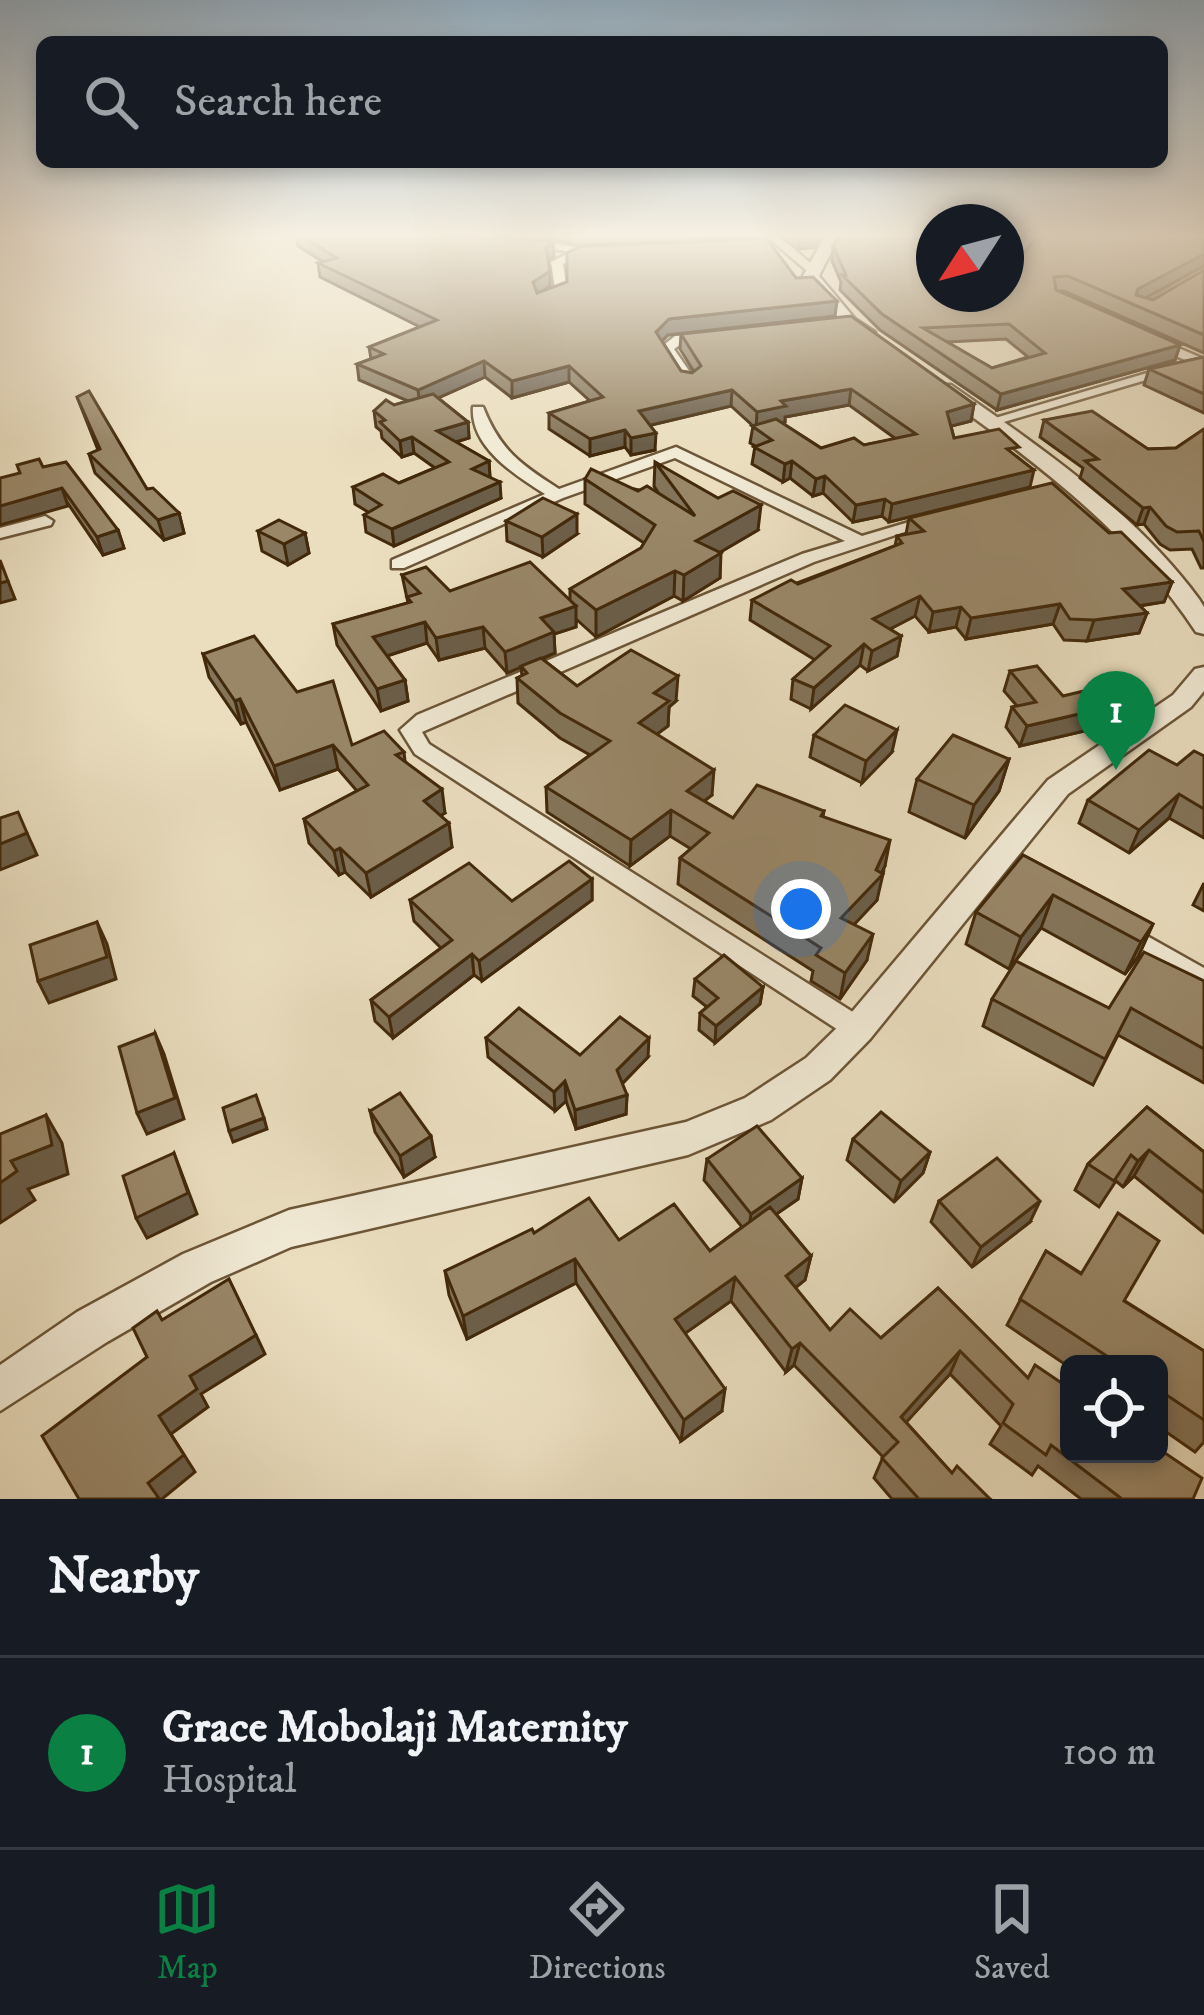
<!DOCTYPE html>
<style>
body{margin:0;font-family:"IM FELL DW Pica",serif;background:#242831;color:#f1f3f6}
.controls{position:absolute;right:36px;bottom:36px;display:grid;overflow:hidden;border-radius:18px;box-shadow:0 6px 18px #0003}
.controls button{width:108px;height:108px;display:grid;place-items:center;padding:0;border:0;border-bottom:3px solid #363941;background:#171b24;color:#f1f3f6;font:60px sans-serif}
.compass{position:absolute;left:916px;top:204px;width:108px;height:108px;border-radius:50%;background:#171b24;box-shadow:0 6px 18px #0003;rotate:234deg}
.you{position:absolute;left:801px;top:909px;width:42px;height:42px;margin:-30px;border:9px solid #fff;border-radius:50%;background:#1a73e8;box-shadow:0 0 0 18px #1a73e833}
.badge{display:grid;place-items:center;width:78px;height:78px;border-radius:50%;background:#0b8043;color:#fff;font-size:39px;font-weight:700}
.pin{position:absolute;translate:-50% -99px;filter:drop-shadow(0 3px 6px #0008)}
.pin::after{content:'';position:absolute;top:63px;width:42px;height:36px;background:inherit;clip-path:polygon(0 0,100% 0,50% 100%)}
.list{margin:0;padding:0;list-style:none}
h2{display:flex;justify-content:space-between;align-items:center;height:156px;margin:0;padding:0 48px;font-size:51px}
h2 small{font-size:39px;font-weight:400;color:#9ea1a6}
.list li{display:grid;grid-template-columns:78px 1fr auto;gap:36px;align-items:center;box-sizing:border-box;height:192px;padding:0 48px;border-top:3px solid #363941}
.list b{display:block;font-size:45px;white-space:nowrap}
.list p{margin:0;font-size:39px;white-space:nowrap;color:#9ea1a6}
.list em{font-size:39px;font-style:normal;color:#9ea1a6}
.icon{flex:none;width:66px;height:66px;fill:none;stroke:currentColor;stroke-width:2;stroke-linecap:round;stroke-linejoin:round}
.map{position:relative;flex:none;width:1204px;height:1499px;overflow:hidden}
.search{position:absolute;background:#171b24;box-shadow:0 6px 18px #0003;left:36px;right:36px;top:36px;height:132px;display:flex;align-items:center;gap:30px;box-sizing:border-box;padding:0 42px;border-radius:18px;color:#9ea1a6;font-size:45px}
.sheet{height:348px;background:#171b24}
nav{display:flex;justify-content:space-around;align-items:center;box-sizing:border-box;height:168px;border-top:3px solid #363941;background:#171b24;font-size:33px;color:#9ea1a6}
nav a{display:grid;justify-items:center;gap:6px}
nav .on{color:#0b8043}
.map>svg:first-child{display:block}
.lines{fill:none;stroke-linecap:round;stroke-linejoin:round}
.minor-casing{stroke:#6c5637;stroke-width:5}
.tertiary-casing{stroke:#6c5637;stroke-width:5}
.minor{fill:#f1ead5;fill-rule:evenodd}
.tertiary{fill:#f1ead5;fill-rule:evenodd}
.wall{fill:#847459;stroke:#42290a;stroke-width:3;fill-rule:evenodd}
.shaded-wall{fill:#6b5e49;stroke:#42290a;stroke-width:3}
.building{fill:#998768;stroke:#42290a;stroke-width:3;fill-rule:evenodd}
</style>
<div class="map">
<svg width="1204" height="1499" viewBox="0 0 1204 1499">
<rect width="100%" height="100%" fill="#eadebf"/>
<filter id="stains"><feTurbulence type="fractalNoise" baseFrequency=".00167" numOctaves="4"/><feColorMatrix values="0 0 0 0 .2 0 0 0 0 .09 0 0 0 0 .02 0 0 0 .5 -.17"/></filter>
<radialGradient id="worn" r=".72"><stop offset=".6" stop-color="#630" stop-opacity="0"/><stop offset="1" stop-color="#630" stop-opacity=".3"/></radialGradient>
<g class="lines">
<g class="minor-casing">
<g id="minor">
<polygon points="532,234 542,234 539,241 601,252 595,255 584,254 563,264 567,290 546,303 538,303 538,297 555,288 551,262 571,252 528,245"/>
<polygon points="764,234 776,234 816,268 806,270"/>
<polygon points="1029,234 1041,234 1017,265 1009,265 1007,263"/>
<polygon points="1204,267 1204,276 1147,311 1137,308"/>
<polygon points="707,333 712,334 712,340 683,343 674,349 696,381 684,384 660,348 675,336"/>
<polygon points="1155,338 1204,359 1204,368 1150,345 1148,342"/>
<polygon points="1171,366 1183,369 997,424 985,421"/>
<path d="M473,407H483C500,450 520,464 559,489L676,447L862,536L936,514L944,519L814,562L422,732L429,744L867,1021L871,1029L867,1037L858,1040L849,1037L415,754L400,730L417,715L802,554L845,541L675,458L563,498L404,568H392V560L545,494C515,475 470,447 473,407Z"/>
<polygon points="45,516 53,521 51,525 0,538 0,528"/>
<polygon points="1122,922 1204,968 1204,991 1113,939 1110,932 1113,925"/>
</g>
</g>
<g class="tertiary-casing">
<g id="tertiary">
<path d="M826,234H840L819,276L855,319L875,332V340C844,341 820,298 803,276Z"/>
<path d="M939,385H951C1039,446 1135,512 1199,599L1204,607V634L1196,632C1131,533 1035,461 939,393Z"/>
<polygon points="1204,667 1204,691 1191,707 1068,794 870,1039 830,1080 771,1120 688,1155 291,1247 211,1282 107,1342 0,1411 0,1365 77,1312 183,1254 289,1210 686,1122 745,1098 806,1058 846,1019 1048,780 1173,695 1195,669"/>
</g>
</g>
<use href="#minor" class="minor"/>
<use href="#tertiary" class="tertiary"/>
</g>
<g class="wall">
<path d="M296,234H486L553,242L554,256L548,261L550,286L542,291L796,278L835,316L668,335L662,341L681,371L692,373L694,372L680,349L681,334L974,404L971,421L951,426L954,438L1017,457L1030,487L889,522L882,516L853,522L823,493L813,496L790,478L783,482L752,464L755,446L750,443L753,426L731,406L650,425L655,450L651,451L631,455L625,447L590,456L549,429V413L590,401L569,382L512,398L485,377L438,398L468,422L469,438L456,442L489,461L490,477L501,498L394,546L366,532L364,515L368,512L355,504L353,487L399,483L435,468L414,453L402,457L382,438L381,431L376,427L374,411L408,401L359,380L357,364L371,359L369,347L420,327L320,277L318,263L323,262L298,246ZM849,405L896,439L864,445L821,448L782,423L785,422V417Z"/>
<polygon points="544,234 768,234 764,237 579,245 545,238"/>
<polygon points="776,234 823,234 814,247 799,249"/>
<path d="M1006,234H1025L1009,254L1153,300L1204,270V353L1064,291H1058L1180,345L1175,360L997,410L880,330L840,290L841,282L832,261L833,246ZM1006,339L1028,357L992,368L947,342Z"/>
<polygon points="1204,357 1204,413 1144,385 1149,369"/>
<polygon points="77,397 147,489 179,513 184,533 164,540 95,473 89,454 98,450"/>
<polygon points="1044,420 1148,449 1176,448 1204,429 1204,568 1201,568 1192,549 1170,550 1160,544 1144,524 1137,525 1080,478 1083,468 1040,437"/>
<polygon points="655,462 758,530 720,552 720,578 683,601 674,596 596,637 576,619 576,627 554,634 555,653 542,659 577,686 676,701 669,707 668,726 657,734 712,795 704,801 733,818 824,811 823,817 885,866 881,873 877,900 854,924 867,960 840,999 811,981 813,971 678,884 680,858 691,849 670,836 630,866 547,812 546,787 590,755 560,738 518,703 517,678 522,676 521,667 507,673 485,648 439,660 427,643 387,656 405,680 408,701 381,711 337,645 333,624 408,603 402,575 450,591 570,601 570,589 641,548 644,543 585,504 585,479 659,494 654,486"/>
<polygon points="43,467 118,530 124,548 103,555"/>
<polygon points="909,518 1109,533 1172,582 1164,602 1140,606 1147,613 1139,633 1087,641 1064,640 1053,624 966,639 956,627 929,632 915,616 890,629 901,636 897,656 868,671 860,665 811,709 791,699 793,679 815,660 750,620 752,600 895,546 897,536 906,534"/>
<polygon points="506,521 577,534 543,557 507,541"/>
<polygon points="258,531 305,533 309,553 288,565 262,551"/>
<polygon points="203,654 297,692 352,745 404,752 405,761 445,813 441,815 452,847 371,897 345,872 339,875 309,843 304,819 357,791 338,769 280,790 246,722 241,724 209,677"/>
<polygon points="1010,671 1063,696 1131,702 1123,722 1020,746 1006,727 1012,707 1017,706 1004,691"/>
<polygon points="814,735 892,752 862,783 810,757"/>
<polygon points="1204,756 1204,838 1169,818 1129,853 1079,823 1088,800"/>
<polygon points="1009,759 999,791 965,838 909,812 917,779"/>
<polygon points="1023,855 1153,924 1138,957 1125,974 1041,928 1009,969 966,944 976,912"/>
<polygon points="592,879 592,900 482,981 474,975 393,1038 375,1021 371,1000 441,948 414,921 410,900 512,901"/>
<polygon points="1204,883 1204,911 1193,905"/>
<polygon points="695,979 763,987 760,1004 715,1043 699,1030 700,1013 707,1007 693,996"/>
<polygon points="1204,981 1204,1083 1118,1035 1093,1085 983,1026 992,999 1109,1008"/>
<polygon points="486,1038 580,1055 648,1057 622,1084 627,1095 626,1114 576,1129 566,1101 555,1111 488,1057"/>
<polygon points="1147,1107 1204,1152 1204,1233 1134,1176 1123,1187 1116,1181 1099,1207 1075,1190 1088,1164"/>
<polygon points="370,1111 435,1157 404,1177 375,1132"/>
<polygon points="853,1139 930,1152 923,1173 894,1202 847,1160"/>
<polygon points="707,1159 802,1178 798,1199 776,1214 811,1256 805,1280 795,1288 830,1330 881,1338 938,1288 1028,1378 1193,1499 1081,1499 1038,1466 1032,1475 990,1444 1001,1426 950,1374 906,1422 952,1473 990,1499 892,1499 874,1478 883,1457 794,1365 786,1372 731,1301 685,1333 722,1411 681,1441 576,1283 467,1339 449,1295 445,1271 534,1233 619,1240 710,1251 742,1227 704,1180"/>
<polygon points="939,1201 1030,1222 972,1267 931,1222"/>
<polygon points="1046,1251 1204,1351 1204,1442 1195,1452 1159,1427 1159,1364 1069,1364 1069,1367 1007,1325"/>
</g>
<g class="shaded-wall">
<polygon points="823,234 814,247 799,249 800,235"/>
<polygon points="1017,234 1025,234 1006,257 1006,246"/>
<polygon points="553,242 554,256 547,263 546,248"/>
<polygon points="1204,254 1204,266 1134,304 1138,289"/>
<polygon points="550,271 550,286 533,297 533,282"/>
<polygon points="837,301 835,316 668,335 656,347 656,332 669,319"/>
<polygon points="1180,345 1175,360 997,410 1001,394"/>
<polygon points="484,361 485,377 420,406 418,390"/>
<polygon points="569,366 569,382 512,398 512,381"/>
<polygon points="851,389 849,405 785,417 785,422 756,428 757,412 781,401"/>
<polygon points="732,390 731,406 639,428 639,411"/>
<polygon points="974,404 971,421 944,428 947,412"/>
<polygon points="468,422 469,438 439,447 437,431"/>
<polygon points="625,430 625,447 590,456 590,439"/>
<polygon points="656,433 655,450 631,455 631,438"/>
<polygon points="412,437 414,453 402,457 400,441"/>
<polygon points="489,461 490,478 472,469"/>
<polygon points="792,461 790,478 783,482 785,464"/>
<polygon points="1034,470 1030,487 889,522 892,504"/>
<polygon points="825,476 823,493 813,496 816,479"/>
<polygon points="500,482 501,498 394,546 392,529"/>
<polygon points="62,488 68,506 0,525 0,506"/>
<polygon points="885,499 882,516 853,522 856,505"/>
<polygon points="761,505 758,530 695,567 696,541"/>
<polygon points="1150,507 1144,524 1137,525 1143,508"/>
<polygon points="179,513 184,533 164,540 158,520"/>
<polygon points="577,514 577,534 543,557 542,537"/>
<polygon points="118,530 124,548 103,555 97,537"/>
<polygon points="305,533 309,553 288,565 284,544"/>
<polygon points="721,553 720,578 683,601 684,575"/>
<polygon points="675,571 674,596 596,637 596,610"/>
<polygon points="8,581 15,599 0,603 0,583"/>
<polygon points="1172,582 1164,602 1116,609 1123,589"/>
<polygon points="920,596 915,616 869,640 873,619"/>
<polygon points="1060,604 1053,624 966,639 971,618"/>
<polygon points="576,606 576,627 554,634 555,653 507,673 505,652 541,618"/>
<polygon points="961,607 956,627 929,632 933,612"/>
<polygon points="1147,613 1139,633 1087,641 1094,620"/>
<polygon points="425,622 427,643 377,659 373,637"/>
<polygon points="483,627 485,648 439,660 436,638"/>
<polygon points="901,636 897,656 868,671 872,651"/>
<polygon points="864,644 860,665 811,709 814,688"/>
<polygon points="678,676 676,701 669,707 668,726 638,748 639,723 654,693"/>
<polygon points="405,680 408,701 381,711 377,689"/>
<polygon points="240,699 246,722 241,724 235,701"/>
<polygon points="1131,702 1123,722 1020,746 1027,726"/>
<polygon points="897,730 892,752 862,783 866,761"/>
<polygon points="333,745 338,769 280,790 274,766"/>
<polygon points="1009,759 999,791 965,838 974,805"/>
<polygon points="714,770 712,795 685,816 687,791"/>
<polygon points="442,789 445,813 427,824 424,801"/>
<polygon points="1179,794 1169,818 1129,853 1139,830"/>
<polygon points="671,810 670,836 630,866 631,840"/>
<polygon points="449,823 452,847 371,897 366,873"/>
<polygon points="27,833 37,855 0,870 0,844"/>
<polygon points="890,840 885,866 879,878 883,874 877,900 836,944 841,918 876,870"/>
<polygon points="340,848 345,872 339,875 334,851"/>
<polygon points="592,879 592,900 482,981 479,961"/>
<polygon points="1053,895 1041,928 1009,969 1021,937"/>
<polygon points="97,922 107,944 116,979 49,1003 38,981"/>
<polygon points="1153,924 1138,957 1125,974 1141,942"/>
<polygon points="873,934 867,960 840,999 845,973"/>
<polygon points="472,954 474,975 393,1038 389,1017"/>
<polygon points="763,987 760,1004 715,1043 716,1026"/>
<polygon points="155,1033 164,1054 184,1119 147,1134 137,1113"/>
<polygon points="649,1038 648,1057 616,1090 617,1070"/>
<polygon points="565,1081 566,1101 555,1111 554,1092"/>
<polygon points="627,1095 626,1114 576,1129 575,1110"/>
<polygon points="46,1115 62,1143 68,1174 28,1189 35,1200 0,1223 0,1183 11,1161"/>
<polygon points="264,1118 267,1129 233,1142 229,1131"/>
<polygon points="431,1136 435,1157 404,1177 400,1156"/>
<polygon points="1149,1150 1134,1176 1123,1187 1138,1161"/>
<polygon points="930,1152 923,1173 894,1202 901,1181"/>
<polygon points="174,1153 197,1214 147,1238 136,1218"/>
<polygon points="802,1178 798,1199 748,1234 751,1214"/>
<polygon points="1040,1201 1030,1222 972,1267 981,1247"/>
<polygon points="811,1256 805,1280 780,1300 786,1276"/>
<polygon points="575,1259 576,1283 467,1339 463,1316"/>
<polygon points="735,1277 731,1301 673,1342 675,1319"/>
<polygon points="256,1335 265,1354 201,1394 208,1407 171,1434 195,1472 162,1499 156,1499 148,1483 159,1416 190,1376"/>
<polygon points="800,1343 794,1365 786,1372 792,1349"/>
<polygon points="960,1351 950,1374 892,1438 901,1417"/>
<polygon points="725,1389 722,1411 681,1441 684,1420"/>
</g>
<g class="building">
<polygon points="298,234 486,234 553,242 546,248 550,271 533,282 537,293 567,282 567,253 582,246 767,239 796,278 813,277 837,301 669,319 656,332 681,371 692,373 701,366 681,334 851,316 974,404 947,412 954,438 999,429 1019,447 1007,449 1034,470 892,504 885,499 856,505 825,476 816,479 792,461 785,464 754,447 772,440 752,426 776,419 821,448 854,438 864,445 916,434 851,389 781,401 786,406 757,412 732,390 639,411 656,433 631,438 625,430 590,439 549,413 603,397 569,366 512,381 484,361 418,390 357,364 384,354 369,347 437,320 318,263 337,258"/>
<path d="M840,234H934V294H1006V234H1017L1006,246L1009,254L1024,253L1039,234H1204V254L1138,289L1136,295L1153,300L1204,270V335L1068,276L1054,277L1056,290L1180,345L1001,394L882,314L842,275H846L833,246ZM1009,324L1045,353L992,368L923,328Z"/>
<polygon points="1204,357 1204,394 1149,369"/>
<polygon points="89,391 147,489 153,488 179,513 158,520 89,454 100,449 77,397"/>
<polygon points="433,394 468,422 437,431 489,461 472,469 500,482 392,529 364,515 381,505 353,487 383,474 399,483 449,462 412,437 400,441 380,422 385,420 374,411 386,400 394,405"/>
<polygon points="1092,411 1148,449 1176,448 1204,429 1204,542 1199,531 1177,532 1166,526 1150,507 1143,508 1085,461 1098,459 1044,420"/>
<polygon points="39,459 43,467 66,462 118,530 97,537 62,488 0,506 0,478 20,473 17,465"/>
<polygon points="655,462 718,498 733,491 761,505 696,541 721,553 684,575 675,571 596,610 570,589 641,548 655,525 585,479 591,469 638,491 647,486 695,516"/>
<polygon points="1052,483 1109,533 1121,532 1172,582 1123,589 1147,613 1094,620 1070,619 1060,604 971,618 961,607 933,612 920,596 873,619 901,636 872,651 864,644 814,688 793,679 830,646 752,600 791,580 798,584 902,543 897,536 924,531 909,518"/>
<polygon points="543,498 577,514 542,537 506,521"/>
<polygon points="279,520 305,533 284,544 258,531"/>
<polygon points="0,560 8,581 0,583"/>
<polygon points="530,562 576,606 541,618 554,632 505,652 483,627 436,638 425,622 373,637 405,680 377,689 333,624 411,602 407,597 420,593 402,575 426,567 450,591"/>
<polygon points="254,636 297,692 333,681 352,745 384,731 404,752 396,755 442,789 424,801 449,823 366,873 340,848 334,851 304,819 368,785 333,745 274,766 240,699 235,701 203,654"/>
<polygon points="631,650 678,676 654,693 669,701 639,723 714,770 687,791 733,818 757,785 824,811 821,816 890,840 876,870 883,874 841,918 873,934 845,973 816,955 821,948 680,858 709,833 671,810 631,840 546,787 610,741 560,713 517,678 527,673 521,666 541,658 577,686"/>
<polygon points="1037,666 1063,696 1113,684 1131,702 1027,726 1012,707 1036,702 1010,671"/>
<polygon points="845,705 897,730 866,761 814,735"/>
<polygon points="953,735 1009,759 974,805 917,779"/>
<polygon points="1149,750 1177,765 1194,751 1204,756 1204,809 1179,794 1139,830 1088,800"/>
<polygon points="18,812 27,833 0,844 0,818"/>
<polygon points="1023,855 1153,924 1141,942 1053,895 1021,937 976,912"/>
<polygon points="569,861 592,879 479,961 472,954 389,1017 371,1000 452,940 410,900 469,863 512,901"/>
<polygon points="97,922 107,957 38,981 30,945"/>
<polygon points="1144,952 1204,981 1204,1049 1131,1008 1105,1059 992,999 1016,961 1109,1008"/>
<polygon points="724,955 763,987 716,1026 700,1013 718,998 695,979"/>
<polygon points="519,1008 580,1055 620,1017 649,1038 617,1070 627,1095 575,1110 565,1081 554,1092 486,1038"/>
<polygon points="155,1033 175,1098 137,1113 119,1047"/>
<polygon points="400,1093 431,1136 400,1156 370,1111"/>
<polygon points="256,1095 264,1118 229,1131 223,1108"/>
<polygon points="1147,1107 1204,1152 1204,1193 1149,1150 1138,1161 1131,1155 1114,1181 1088,1164"/>
<polygon points="881,1112 930,1152 901,1181 853,1139"/>
<polygon points="46,1115 52,1145 11,1161 17,1171 0,1183 0,1134"/>
<polygon points="757,1126 802,1178 751,1214 707,1159"/>
<polygon points="174,1153 188,1193 136,1218 123,1176"/>
<polygon points="997,1158 1040,1201 981,1247 939,1201"/>
<polygon points="589,1198 619,1240 674,1204 710,1251 770,1207 811,1256 786,1276 830,1330 850,1309 881,1338 938,1288 1028,1378 1035,1365 1069,1388 1069,1454 1159,1454 1159,1449 1202,1478 1193,1499 1122,1499 1051,1445 1046,1455 1003,1423 1013,1404 960,1351 901,1417 952,1473 957,1466 990,1499 919,1499 882,1458 898,1442 800,1343 792,1349 735,1277 675,1319 725,1389 684,1420 575,1259 463,1316 445,1271 532,1229 534,1233"/>
<polygon points="1118,1213 1159,1241 1124,1301 1204,1351 1204,1420 1159,1390 1159,1364 1119,1364 1020,1299 1046,1251 1081,1274"/>
<polygon points="229,1279 256,1335 190,1376 197,1389 159,1416 184,1455 148,1483 158,1497 156,1499 79,1499 42,1436 147,1357 133,1328 157,1311 162,1320"/>
</g>
<linearGradient id="sky" x2="0" y2="1"><stop stop-color="#92acbf"/><stop offset="0.53" stop-color="#f6f0e2"/><stop offset="1" stop-color="#f6f0e2" stop-opacity="0"/></linearGradient>
<rect width="1204" height="444" fill="url(#sky)"/>
<rect width="100%" height="100%" filter="url(#stains)"/>
<rect width="100%" height="100%" fill="url(#worn)"/>
</svg>
<div class="controls">
<button><svg class="icon" aria-label="locate" viewBox="0 0 24 24"><circle cx="12" cy="12" r="6"/><path d="M12 2v4M12 18v4M2 12h4M18 12h4"/></svg></button>
</div>
<svg class="compass" viewBox="-18 -18 36 36"><path d="M0-13l5 13h-10z" fill="#e53935"/><path d="M0 13l5-13h-10z" fill="#9ea1a6"/></svg>
<div class="you"></div>
<div class="pin badge" style="left:1116px;top:770px">1</div>
<div class="search"><svg class="icon" aria-label="search" viewBox="0 0 24 24"><circle cx="10" cy="10" r="6"/><path d="M15 15l6 6"/></svg>Search here</div>
</div>
<section class="sheet">
<h2>Nearby<small></small></h2>
<ul class="list">
<li><span class="badge">1</span><div><b>Grace Mobolaji Maternity</b><p>Hospital</p></div><em>100 m</em></li>
</ul>
</section>
<nav>
<a class="on"><svg class="icon" aria-label="map" viewBox="0 0 24 24"><path d="M3 6l6-2 6 2 6-2v14l-6 2-6-2-6 2zM9 4v14M15 6v14"/></svg>Map</a>
<a><svg class="icon" aria-label="directions" viewBox="0 0 24 24"><path d="M12 3l9 9-9 9-9-9zM9 14v-3h6M13 9l2 2-2 2"/></svg>Directions</a>
<a><svg class="icon" aria-label="saved" viewBox="0 0 24 24"><path d="M7 4h10v16l-5-4-5 4z"/></svg>Saved</a>
</nav>
